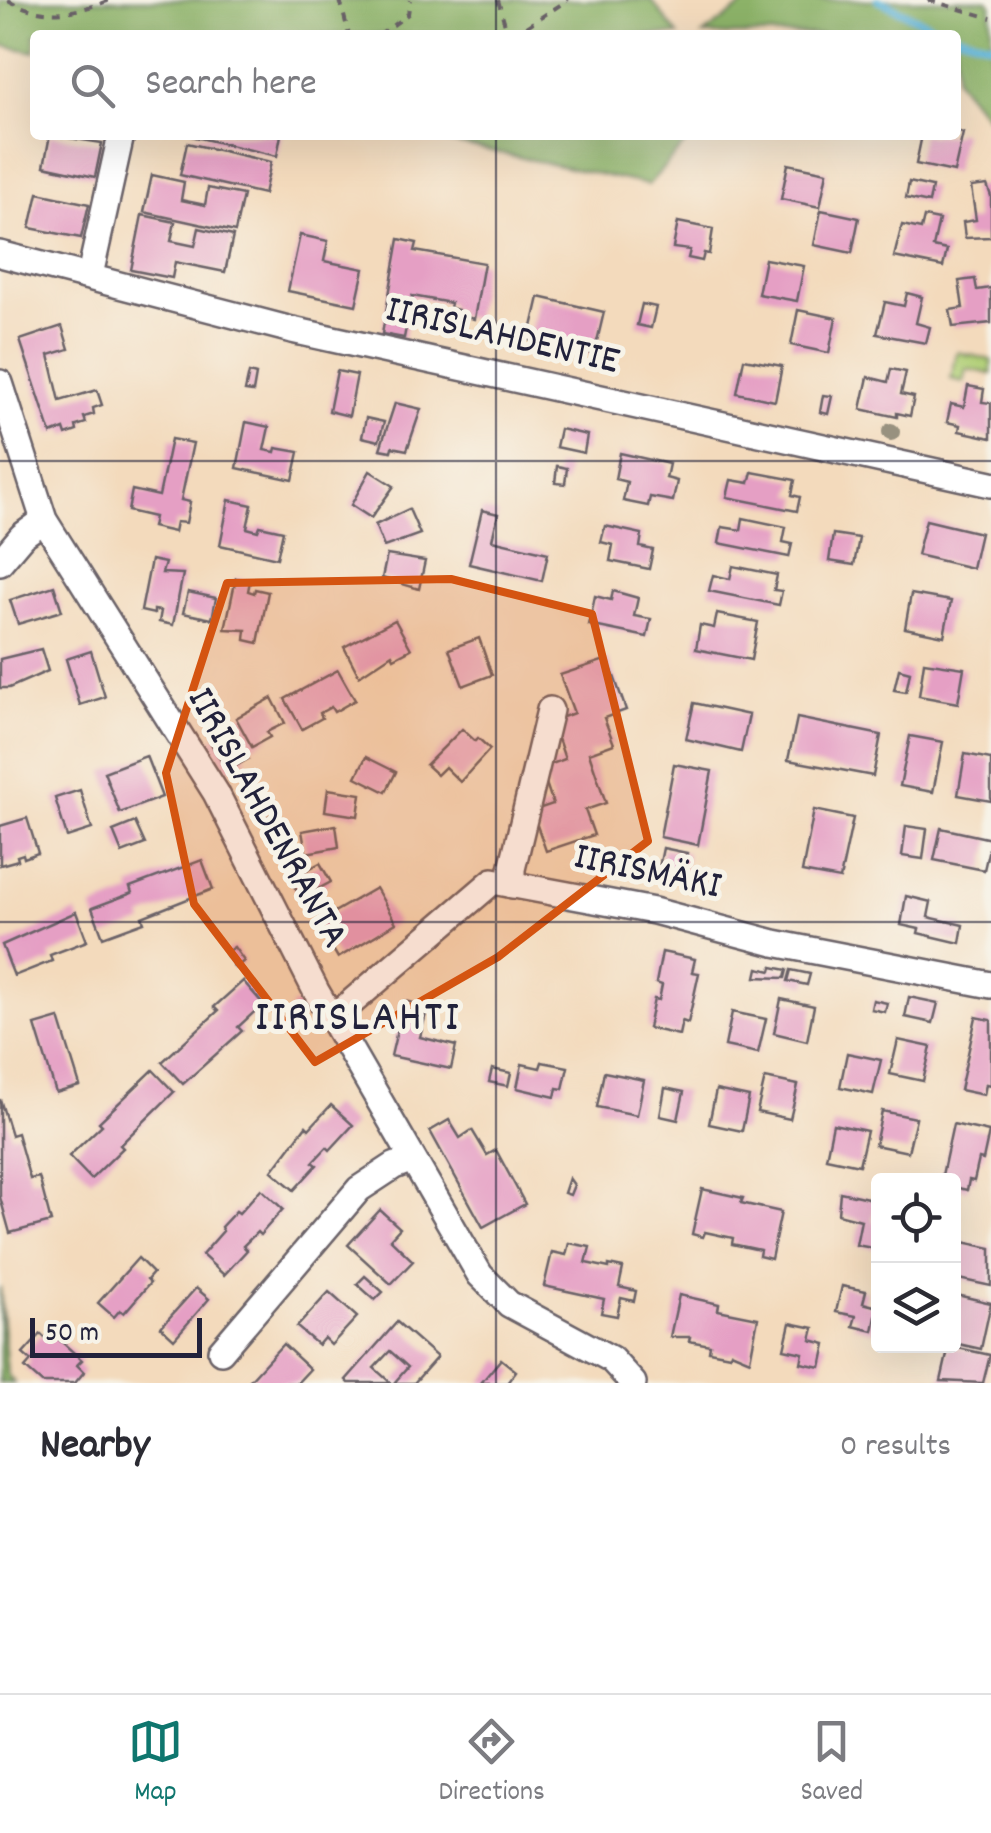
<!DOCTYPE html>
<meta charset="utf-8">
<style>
body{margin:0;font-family:Dekko,sans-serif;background:#f7f7f7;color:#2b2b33}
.controls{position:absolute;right:30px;bottom:30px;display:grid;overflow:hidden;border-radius:10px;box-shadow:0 10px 40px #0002}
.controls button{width:90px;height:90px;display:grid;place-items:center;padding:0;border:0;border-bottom:2px solid #e1e1e2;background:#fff;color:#2b2b33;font:50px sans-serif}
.scale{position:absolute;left:30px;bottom:25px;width:172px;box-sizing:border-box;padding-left:10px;border:5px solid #22223b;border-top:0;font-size:28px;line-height:35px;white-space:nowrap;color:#22223b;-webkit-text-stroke:8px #f7f3e8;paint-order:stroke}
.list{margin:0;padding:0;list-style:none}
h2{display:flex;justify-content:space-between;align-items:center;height:130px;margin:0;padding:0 40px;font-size:42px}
h2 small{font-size:32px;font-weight:400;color:#7c7c81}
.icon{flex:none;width:55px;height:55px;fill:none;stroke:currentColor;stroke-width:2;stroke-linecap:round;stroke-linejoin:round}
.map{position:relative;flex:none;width:991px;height:1383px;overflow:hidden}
.search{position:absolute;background:#fff;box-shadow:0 10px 40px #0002;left:30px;right:30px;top:30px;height:110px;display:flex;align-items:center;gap:25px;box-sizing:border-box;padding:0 35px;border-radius:10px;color:#7c7c81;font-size:38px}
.sheet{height:310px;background:#fff}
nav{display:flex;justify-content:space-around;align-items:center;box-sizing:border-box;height:140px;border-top:2px solid #e1e1e2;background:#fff;font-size:28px;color:#7c7c81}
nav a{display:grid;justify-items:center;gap:5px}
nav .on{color:#0f766e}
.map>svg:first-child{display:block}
.green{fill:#b1cf77;stroke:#6a7859;stroke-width:2.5}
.forest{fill:#8cb268;stroke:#576a52;stroke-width:2.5}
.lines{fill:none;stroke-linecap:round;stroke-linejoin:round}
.stream{stroke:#5eb6db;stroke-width:8}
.building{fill:#e59fc4}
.minor-casing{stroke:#6b6268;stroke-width:30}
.path{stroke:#6b6268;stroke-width:4;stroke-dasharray:8 8;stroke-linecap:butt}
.minor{stroke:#fff;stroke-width:25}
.tree{fill:#98917f}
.marked{fill:#d45411;fill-opacity:0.2;stroke:#d45411;stroke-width:8;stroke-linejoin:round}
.grid{fill:none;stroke:#22223b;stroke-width:2.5;stroke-opacity:0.55}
.labels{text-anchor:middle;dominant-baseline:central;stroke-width:10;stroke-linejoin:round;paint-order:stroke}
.street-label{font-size:40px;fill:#22223b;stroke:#f7f3e8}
.quarter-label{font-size:45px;letter-spacing:2.5px;fill:#22223b;stroke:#f7f3e8}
</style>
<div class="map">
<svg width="991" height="1383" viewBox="0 0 991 1383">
<rect width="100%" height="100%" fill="#f7f3e8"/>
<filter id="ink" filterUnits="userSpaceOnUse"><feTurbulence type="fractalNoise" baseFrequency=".01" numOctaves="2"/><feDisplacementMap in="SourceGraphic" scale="20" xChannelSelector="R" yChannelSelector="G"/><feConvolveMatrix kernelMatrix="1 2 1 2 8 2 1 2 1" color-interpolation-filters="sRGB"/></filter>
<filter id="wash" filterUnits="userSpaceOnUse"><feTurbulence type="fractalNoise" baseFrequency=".0048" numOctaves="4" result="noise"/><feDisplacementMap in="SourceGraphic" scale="40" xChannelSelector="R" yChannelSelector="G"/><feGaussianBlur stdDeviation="2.25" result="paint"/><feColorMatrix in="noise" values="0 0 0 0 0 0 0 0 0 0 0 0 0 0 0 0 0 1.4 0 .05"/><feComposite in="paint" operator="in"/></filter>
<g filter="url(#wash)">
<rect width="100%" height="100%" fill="#f3dabc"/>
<polygon class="green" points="957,352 991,360 991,374 967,369 964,382 951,379"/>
<g class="forest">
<polygon points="0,0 651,0 678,35 35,35 35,52 0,45"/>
<polygon points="751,0 987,0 991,4 991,123 956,79 956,35 703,35"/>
<polygon points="416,135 693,135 648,185"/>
<polygon points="0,1287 7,1374 14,1383 0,1383"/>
</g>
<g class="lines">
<polyline class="stream" points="878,0 940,30 991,44"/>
</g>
<g id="blocks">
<g class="building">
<polygon points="956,131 963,133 954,172 916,164 922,135 956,135"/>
<polygon points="50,135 102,143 95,177 44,166"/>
<polygon points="187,135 281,135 277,156"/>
<polygon points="187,143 271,162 264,194 180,175"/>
<polygon points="788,164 827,172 820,207 781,199"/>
<polygon points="152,175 184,182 181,200 205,205 208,188 243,195 235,232 144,212"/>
<polygon points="909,182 932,187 929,203 906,198"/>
<polygon points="987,185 991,196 991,237 965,238 963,222 976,220 971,187"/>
<polygon points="38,193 89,204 81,238 30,228"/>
<polygon points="821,210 859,218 852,253 814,245"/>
<polygon points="142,215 175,222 171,241 195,246 199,228 233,236 225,272 175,262 172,278 131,270"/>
<polygon points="924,217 939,220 933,247 947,250 943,267 894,257 902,225 921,229"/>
<polygon points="678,222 713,229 709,254 704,253 702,261 688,258 690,250 673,248"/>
<polygon points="300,235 328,241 324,261 364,269 356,305 288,291"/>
<polygon points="399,239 417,243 415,251 484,263 474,319 457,315 458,310 450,308 451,303 412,296 404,338 382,334"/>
<polygon points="765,259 804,266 797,301 758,294"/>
<polygon points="975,279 977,290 991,288 991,323 953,327 950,310 963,308 959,281"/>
<polygon points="907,293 922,297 916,323 930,327 926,343 877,334 885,302 904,306"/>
<polygon points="539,297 604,312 594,354 529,340"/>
<polygon points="642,304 656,307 651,328 637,325"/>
<polygon points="798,310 836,318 829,353 791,345"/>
<polygon points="62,326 69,349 49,355 60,401 97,390 102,405 93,408 94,414 84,417 86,423 76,426 77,431 66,435 64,429 51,434 20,340"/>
<polygon points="744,359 782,366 775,401 737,393"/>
<polygon points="891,369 906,372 901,394 914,397 910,416 897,413 897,417 861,409 868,377 888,382"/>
<polygon points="337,371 357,375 349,416 329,411"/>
<polygon points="249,373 256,375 253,392 245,391"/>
<polygon points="968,386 984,389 982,402 991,403 991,438 959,431 960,425 947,422 951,404 964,407"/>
<polygon points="823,395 832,396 828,414 820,412"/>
<polygon points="395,403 421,409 407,450 392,447 391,451 380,449"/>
<polygon points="366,418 384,422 379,441 362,437"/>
<polygon points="246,422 269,427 264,450 275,452 276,448 299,452 293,480 237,468"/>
<polygon points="560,429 587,435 584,453 556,447"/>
<polygon points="171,439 193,443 181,500 190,502 186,523 176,522 174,532 152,527 154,517 128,511 132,490 159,496"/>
<polygon points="620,453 669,464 666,478 677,481 673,501 650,497 648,506 623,501 627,482 615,479"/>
<polygon points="557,466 567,468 565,484 555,483"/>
<polygon points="370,471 394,486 371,518 351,505"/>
<polygon points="752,472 795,480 792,495 800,497 797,511 727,497 731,480 749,483"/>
<polygon points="229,500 252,505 247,528 258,531 260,526 283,531 277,558 220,545"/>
<polygon points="409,509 420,534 384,547 375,525"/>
<polygon points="482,510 498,514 492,540 548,553 542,581 469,564"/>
<polygon points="743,518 786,527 783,542 792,544 789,557 719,543 722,527 741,530"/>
<polygon points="926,520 980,533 972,568 917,555"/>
<polygon points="605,526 642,534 640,547 653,550 649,569 610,561 613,545 601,542"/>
<polygon points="833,534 859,538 854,565 829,561"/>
<polygon points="387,555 425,561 419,589 382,578"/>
<polygon points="151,560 165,563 162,573 183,574 173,625 159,622 161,611 154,610 154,614 141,611"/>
<polygon points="733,566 777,575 774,590 782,591 779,605 709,591 713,575 730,579"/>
<polygon points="236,578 250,581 248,591 254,593 255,589 268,592 258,643 245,640 246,630 225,629"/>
<polygon points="54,586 62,611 18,624 10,600"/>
<polygon points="613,591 638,598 634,616 651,619 647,637 589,625 595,596 611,600"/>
<polygon points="188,592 216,598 212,619 183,613"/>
<polygon points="911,594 951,601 944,636 905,628"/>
<polygon points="717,614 758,622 751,660 696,649 700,625 714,628"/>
<polygon points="395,620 411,649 394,658 392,654 359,676 344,647"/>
<polygon points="479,638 492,675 463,686 449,649"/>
<polygon points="41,649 48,671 9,688 0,688 0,659"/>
<polygon points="91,651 105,697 80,705 66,659"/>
<polygon points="608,659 626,710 604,718 614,744 589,753 606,803 585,810 594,835 546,851 532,811 553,804 541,768 565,759 552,721 574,713 560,675"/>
<polygon points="924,662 964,668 958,703 919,696"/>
<polygon points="899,669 910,672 906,692 894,690"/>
<polygon points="338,670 355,700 334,712 331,707 320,713 322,718 302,729 285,699"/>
<polygon points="272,698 285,723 267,732 270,737 252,747 236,718"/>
<polygon points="694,703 749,715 741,752 686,739"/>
<polygon points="797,718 881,735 873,776 788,760"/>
<polygon points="230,728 248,759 227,771 209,740"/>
<polygon points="462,729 475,741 478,738 490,749 460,782 445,767 437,775 426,765"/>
<polygon points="910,736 943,742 933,792 900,786"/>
<polygon points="965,754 991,759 991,801 958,795"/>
<polygon points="146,756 162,797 120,813 104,772"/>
<polygon points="366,757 396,772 386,792 356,777"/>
<polygon points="674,764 712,771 698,845 660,837"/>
<polygon points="328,789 361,794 358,816 325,811"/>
<polygon points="80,790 92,829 67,837 55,798"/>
<polygon points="814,810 853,818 840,879 802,872"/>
<polygon points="273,814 281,827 272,832 264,819"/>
<polygon points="27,818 38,853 24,858 23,854 17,856 18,860 0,865 0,826"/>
<polygon points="135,822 145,844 122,853 113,831"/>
<polygon points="336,825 339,847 306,853 302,831"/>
<polygon points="906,826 927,829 923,859 902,856"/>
<polygon points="941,828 991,839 984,870 934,860"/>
<polygon points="663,848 687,853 682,877 658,872"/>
<polygon points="202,860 213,889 142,917 144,922 103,937 92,908 132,893 130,887"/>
<polygon points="320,863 331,882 301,898 290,879"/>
<polygon points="376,888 396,923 338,958 317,922"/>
<polygon points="906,896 931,902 928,917 963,925 960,943 918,933 919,929 901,925"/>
<polygon points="76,912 87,941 50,955 52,961 14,976 2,945"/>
<polygon points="234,947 244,961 235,968 225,953"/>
<polygon points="662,952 695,959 692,972 699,973 688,1023 682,1021 679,1035 648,1028 654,999 659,1000 662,985 656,983"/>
<polygon points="772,967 787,970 785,978 756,977 758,968 771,971"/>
<polygon points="791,970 810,974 807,985 788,981"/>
<polygon points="243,981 263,1004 238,1027 242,1031 183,1084 162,1062 218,1011 214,1007"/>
<polygon points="909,997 938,1003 933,1023 905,1017"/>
<polygon points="781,999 814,1006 807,1041 774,1033"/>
<polygon points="873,1000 887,1003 885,1012 871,1009"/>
<polygon points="404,1001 428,1006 420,1037 456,1046 451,1069 391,1056"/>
<polygon points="298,1003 304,1015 297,1019 290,1007"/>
<polygon points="732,1012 766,1019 758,1053 725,1046"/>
<polygon points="976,1017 991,1020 991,1085 986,1084 984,1095 960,1090"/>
<polygon points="59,1018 80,1086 56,1093 35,1025"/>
<polygon points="898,1040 931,1047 923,1081 890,1074"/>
<polygon points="847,1053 881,1060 873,1094 840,1087"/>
<polygon points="542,1062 568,1067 563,1089 557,1088 555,1097 517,1088 522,1064 540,1068"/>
<polygon points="492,1069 511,1073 508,1086 489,1082"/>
<polygon points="153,1070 174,1092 120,1145 123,1148 91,1179 69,1156 102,1125 99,1122"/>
<polygon points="604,1072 644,1080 637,1115 597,1107"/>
<polygon points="765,1078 798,1085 790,1119 757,1112"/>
<polygon points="665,1088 684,1092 678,1120 660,1116"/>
<polygon points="716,1090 749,1097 742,1131 709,1124"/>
<polygon points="0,1099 11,1135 17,1133 30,1179 39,1177 51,1222 10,1233 0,1197"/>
<polygon points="331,1105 353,1125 330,1150 327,1147 313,1162 317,1165 294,1190 272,1171 306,1126 309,1129"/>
<polygon points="882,1111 916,1118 908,1152 875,1145"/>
<polygon points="449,1120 460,1138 472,1130 487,1155 496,1150 525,1204 483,1227 430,1131"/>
<polygon points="833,1124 867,1131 859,1165 826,1158"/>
<polygon points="953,1124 989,1132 983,1160 979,1159 974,1181 969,1180 967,1190 954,1187 954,1180 941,1180"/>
<polygon points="569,1178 574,1185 570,1195 564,1193"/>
<polygon points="261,1189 283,1209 260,1235 257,1232 243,1246 247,1250 224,1275 202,1255 223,1231 221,1227 236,1211 239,1213"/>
<polygon points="702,1189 743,1198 741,1203 781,1212 771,1259 759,1256 760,1250 732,1244 733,1238 705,1232 703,1237 692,1234"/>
<polygon points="840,1192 877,1200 872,1221 878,1222 878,1249 856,1245 861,1220 838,1214"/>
<polygon points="380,1210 400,1228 390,1239 413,1261 391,1284 348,1245"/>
<polygon points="954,1240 991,1248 991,1286 954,1278"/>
<polygon points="569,1243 590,1247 586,1263 609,1268 609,1265 623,1268 619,1287 636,1291 634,1301 621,1298 617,1316 601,1313 604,1299 544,1286 552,1252 566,1255"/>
<polygon points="138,1258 153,1273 147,1280 150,1283 124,1313 120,1310 114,1317 98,1303"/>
<polygon points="365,1276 383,1292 375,1300 357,1284"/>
<polygon points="842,1286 866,1291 863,1303 878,1307 873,1331 853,1326 856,1316 836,1312"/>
<polygon points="196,1288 209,1299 174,1339 161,1327"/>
<polygon points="329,1292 357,1317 331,1345 324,1338 318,1345 297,1327"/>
<polygon points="679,1295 719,1304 718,1310 758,1318 750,1360 731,1352 730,1355 709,1351 710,1345 689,1341 690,1337 670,1337"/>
<polygon points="957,1295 991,1303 981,1349 954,1343"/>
<polygon points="397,1322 437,1357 414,1383 394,1383 408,1367 390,1351 374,1368 391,1383 349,1383 346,1380"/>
<polygon points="790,1323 814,1328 811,1340 826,1344 821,1367 801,1363 803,1353 784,1349"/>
<polygon points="41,1334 48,1341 54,1335 82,1360 77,1365 84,1372 75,1383 42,1383 25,1368 31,1361 23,1354"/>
<polygon points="283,1344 310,1369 297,1383 252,1383 249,1381"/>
<polygon points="949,1346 990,1355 983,1383 941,1381"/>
<polygon points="501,1359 516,1371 507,1383 481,1383"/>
</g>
</g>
</g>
<g filter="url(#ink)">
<use href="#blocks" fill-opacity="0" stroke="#6b6268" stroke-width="2.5"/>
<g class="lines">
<g class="minor-casing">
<g id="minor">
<polyline points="0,254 292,330 991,484"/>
<polyline points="90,275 121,135"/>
<polyline points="0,383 44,520 216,793 316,991 480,1275 509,1304 611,1359 633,1383"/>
<polyline points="0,562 22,536 44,520"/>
<polyline points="512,885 512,869 550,710"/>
<polyline points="332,1019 493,881 654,911 774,943 991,985"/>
<polyline points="221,1351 359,1189 394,1166 412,1159"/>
</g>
</g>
<g class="path">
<path d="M8,0C44,20 74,13 111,0"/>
<polyline points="340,0 349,35"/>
<polyline points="498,0 508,35"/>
<polyline points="928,0 991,18"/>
<polyline points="380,35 408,14 410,0"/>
<polyline points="513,35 568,0"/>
</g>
<use href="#minor" class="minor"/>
</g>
<circle class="tree" cx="891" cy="432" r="9"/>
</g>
<path class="marked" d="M451,579L592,614L648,841L498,957L315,1062L194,904L166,773L227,583Z"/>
<path class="grid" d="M496,0V35M496,135V1383M0,461H991M0,922H991"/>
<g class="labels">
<g class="street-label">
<text transform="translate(502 338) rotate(13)">IIRISLAHDENTIE</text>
<text transform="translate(265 819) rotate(61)">IIRISLAHDENRANTA</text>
<text transform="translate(647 874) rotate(12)">IIRISMÄKI</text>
</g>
<g class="quarter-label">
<text x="358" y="1020">IIRISLAHTI</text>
</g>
</g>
</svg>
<div class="controls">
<button><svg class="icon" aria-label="locate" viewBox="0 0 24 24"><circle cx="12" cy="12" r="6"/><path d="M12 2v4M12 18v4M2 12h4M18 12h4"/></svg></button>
<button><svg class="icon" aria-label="layers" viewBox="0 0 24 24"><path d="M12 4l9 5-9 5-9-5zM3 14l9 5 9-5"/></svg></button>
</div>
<div class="scale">50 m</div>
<div class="search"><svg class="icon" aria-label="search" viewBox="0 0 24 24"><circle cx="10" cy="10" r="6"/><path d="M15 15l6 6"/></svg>Search here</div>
</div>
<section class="sheet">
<h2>Nearby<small>0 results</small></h2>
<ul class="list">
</ul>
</section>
<nav>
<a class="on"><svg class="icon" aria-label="map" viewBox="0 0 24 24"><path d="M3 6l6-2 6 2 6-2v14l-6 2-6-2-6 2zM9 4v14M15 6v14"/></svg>Map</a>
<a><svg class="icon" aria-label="directions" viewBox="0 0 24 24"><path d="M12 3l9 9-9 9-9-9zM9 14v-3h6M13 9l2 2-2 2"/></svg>Directions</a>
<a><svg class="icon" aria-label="saved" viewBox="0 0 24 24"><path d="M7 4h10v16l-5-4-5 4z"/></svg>Saved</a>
</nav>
